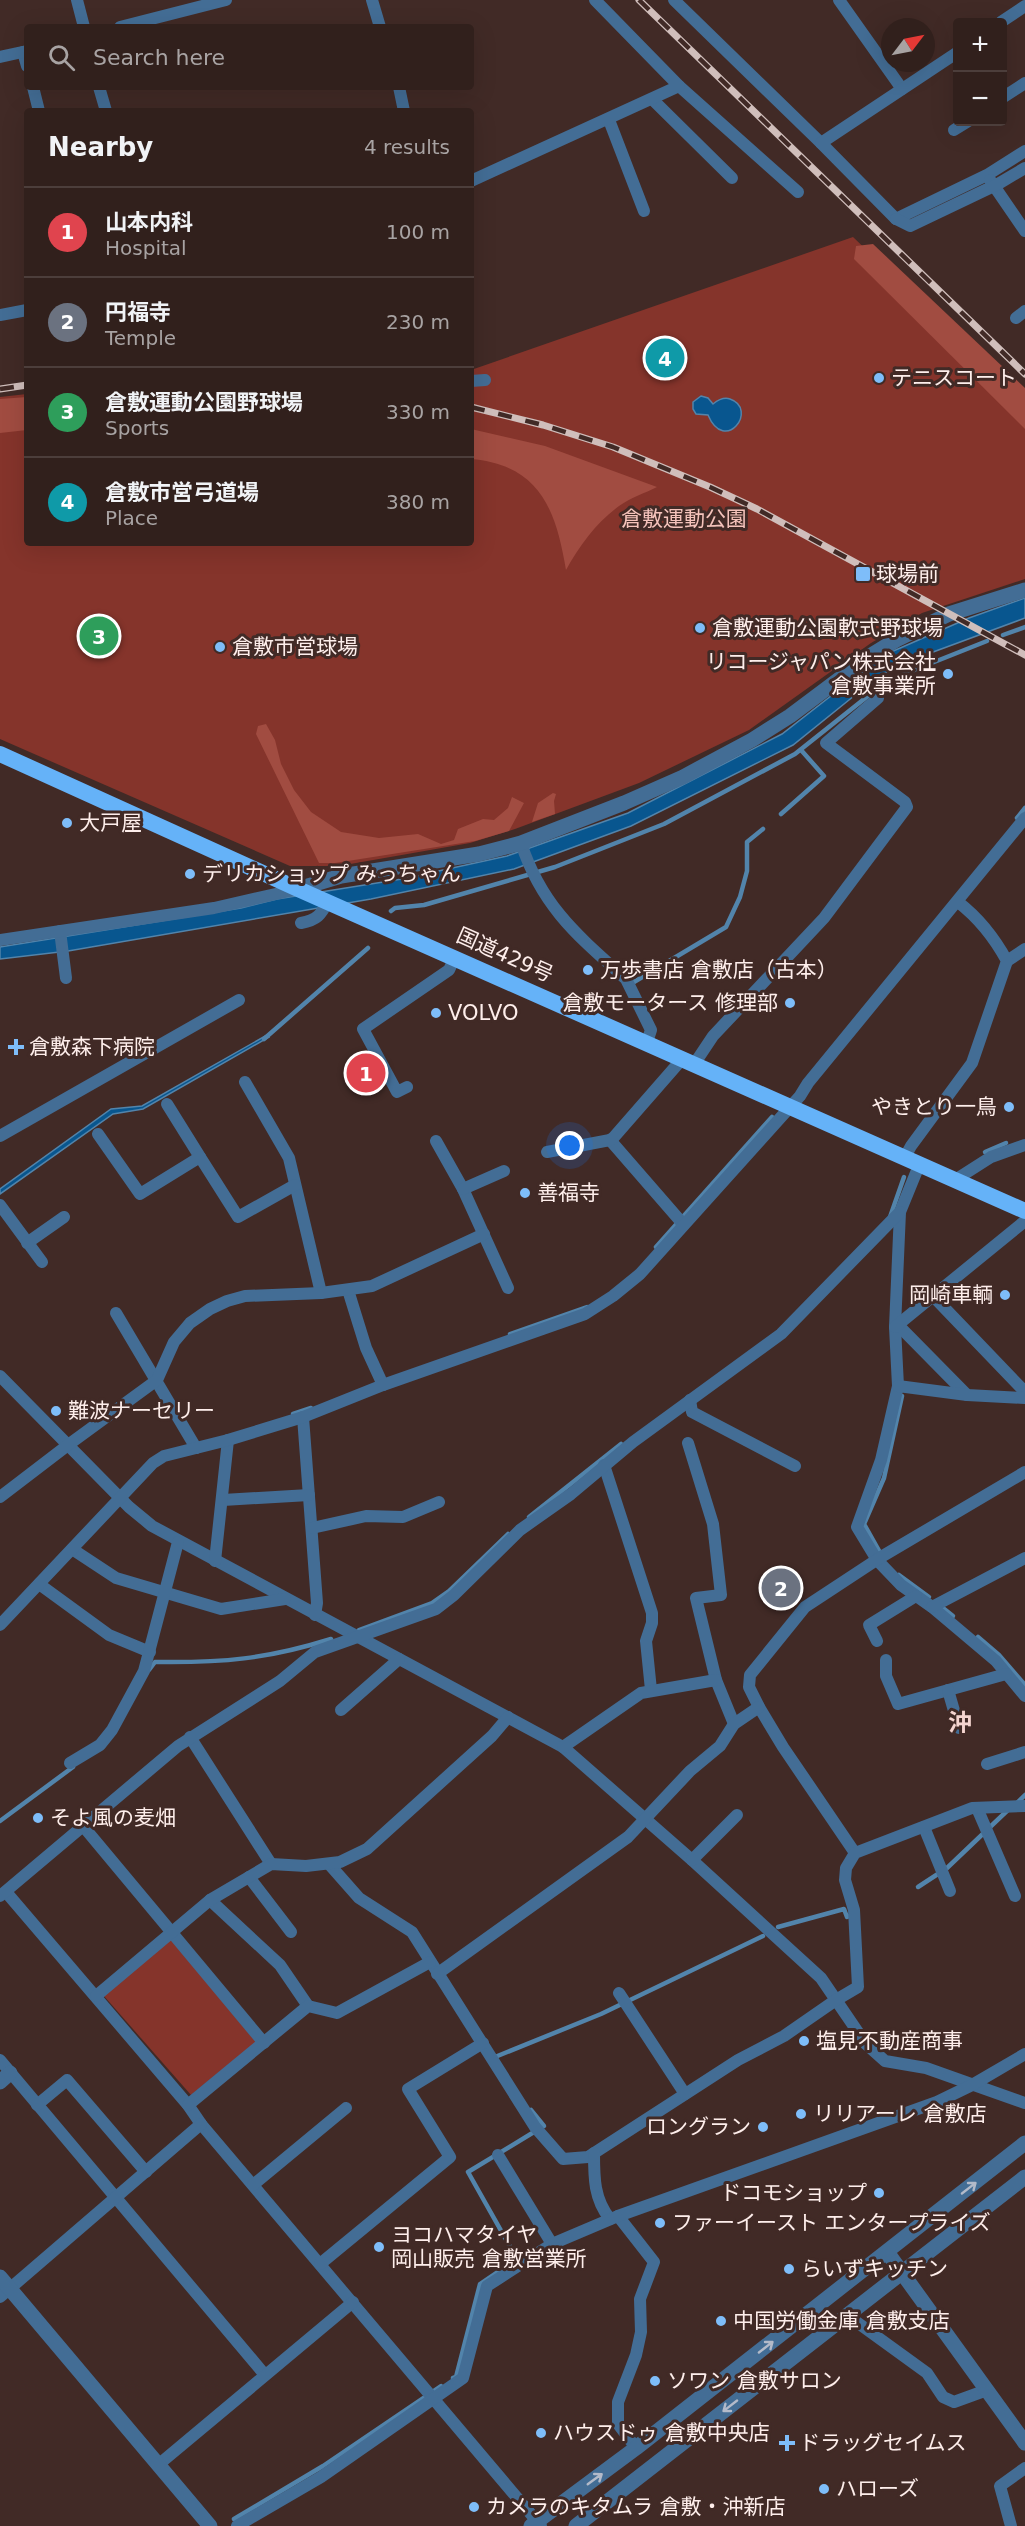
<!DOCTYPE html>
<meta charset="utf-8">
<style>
body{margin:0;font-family:"DejaVu Sans","Noto Sans JP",sans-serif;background:#392825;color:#f1f3f6}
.controls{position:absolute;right:18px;top:18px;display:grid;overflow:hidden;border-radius:6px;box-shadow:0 6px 24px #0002}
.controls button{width:54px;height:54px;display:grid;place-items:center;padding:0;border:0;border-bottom:2px solid #4c3e3b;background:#31201c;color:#f1f3f6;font:30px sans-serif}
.compass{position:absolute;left:881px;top:18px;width:54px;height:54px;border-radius:50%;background:#31201c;box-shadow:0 6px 24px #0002;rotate:58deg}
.you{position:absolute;left:570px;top:1146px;width:21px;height:21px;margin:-15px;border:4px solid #fff;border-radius:50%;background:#1a73e8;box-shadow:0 0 0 9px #1a73e833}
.badge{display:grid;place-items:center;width:39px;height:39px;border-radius:50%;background:#7ebdf9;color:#fff;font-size:20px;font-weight:700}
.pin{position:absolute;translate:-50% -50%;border:3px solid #fff;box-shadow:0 2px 6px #0006}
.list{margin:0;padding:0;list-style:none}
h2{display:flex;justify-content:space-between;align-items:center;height:78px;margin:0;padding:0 24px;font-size:26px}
h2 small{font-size:20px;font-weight:400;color:#a8a3a3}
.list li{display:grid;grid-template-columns:39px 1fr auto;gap:18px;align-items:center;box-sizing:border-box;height:90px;padding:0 24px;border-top:2px solid #4c3e3b}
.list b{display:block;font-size:22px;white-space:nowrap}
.list p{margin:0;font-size:20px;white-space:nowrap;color:#a8a3a3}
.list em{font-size:20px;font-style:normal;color:#a8a3a3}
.icon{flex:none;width:33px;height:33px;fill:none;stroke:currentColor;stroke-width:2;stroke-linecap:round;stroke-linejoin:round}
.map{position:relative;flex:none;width:1025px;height:2526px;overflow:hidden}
.search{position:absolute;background:#31201c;box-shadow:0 6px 24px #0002;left:24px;top:24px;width:450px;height:66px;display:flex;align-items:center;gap:15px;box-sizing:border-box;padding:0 21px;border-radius:6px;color:#a8a3a3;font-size:22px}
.panel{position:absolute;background:#31201c;box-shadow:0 6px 24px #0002;left:24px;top:108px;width:450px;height:438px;border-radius:6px}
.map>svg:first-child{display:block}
.green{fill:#85342b}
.forest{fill:#a14c41}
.water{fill:#08568f;stroke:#5284ab;stroke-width:1.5}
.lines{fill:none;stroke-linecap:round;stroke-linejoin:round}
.stream{stroke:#5284ab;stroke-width:4.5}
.minor{stroke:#436d95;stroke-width:12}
.tertiary{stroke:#436d95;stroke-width:15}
.trunk{stroke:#65b2f8;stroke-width:16}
.rail-casing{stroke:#d0bebb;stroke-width:7}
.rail{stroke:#412a26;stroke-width:4.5;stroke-dasharray:14;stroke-linecap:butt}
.oneway{stroke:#b3bac9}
.poi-dot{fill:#7ebdf9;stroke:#412a26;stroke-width:2}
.labels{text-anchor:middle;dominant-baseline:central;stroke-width:6;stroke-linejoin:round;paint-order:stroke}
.poi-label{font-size:21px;fill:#feeeeb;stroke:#412a26;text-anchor:start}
.park-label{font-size:21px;fill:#f5c3bb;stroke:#412a26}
.street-label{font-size:21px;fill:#feeeeb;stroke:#412a26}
.quarter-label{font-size:24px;font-weight:bold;fill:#f5d5d0;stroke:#412a26}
</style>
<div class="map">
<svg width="1025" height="2526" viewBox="0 0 1025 2526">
<rect width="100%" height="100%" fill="#412a26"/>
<g class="green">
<polygon points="853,237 1025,402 1025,579 922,613 871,643 749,730 639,783 515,829 470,843 339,866 290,866 0,739 0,397 27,394 27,543 471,543 471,370"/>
<polygon points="171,1939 256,2042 191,2095 104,1996"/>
</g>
<g class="forest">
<polygon points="873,244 1025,388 1025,429 854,259 856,246"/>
<polygon points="27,397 27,430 0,433 0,399"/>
<path d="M471,429L545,446L657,487C645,493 630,498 619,506C596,523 580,545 566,570C556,510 540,465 471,459Z"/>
<polygon points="266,724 275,740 281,764 294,790 311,812 341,832 379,838 418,834 441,844 454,840 458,829 483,819 494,820 508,808 512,797 524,803 509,831 475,841 335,863 319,863 256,734 258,726"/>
<polygon points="553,793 556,794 554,801 555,814 532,822 538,803"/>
</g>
<g class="water">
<path d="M701,396L708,398L713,404C718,400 724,397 730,399C759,409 725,455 708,415L696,414L693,409V402Z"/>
<polygon points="1025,598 1025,618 898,665 875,679 793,745 631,826 514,869 371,899 68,951 0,959 0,947 241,908 277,899 402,879 507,856 628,813 782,734 868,667 891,652 969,618"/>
<polygon points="267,1035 269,1037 143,1109 113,1114 0,1194 0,1189 111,1109 142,1106"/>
</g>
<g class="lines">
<g class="stream">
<polyline points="1003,635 1025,627"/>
<polyline points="781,814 824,776 801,750"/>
<polyline points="1017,818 1025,808"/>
<polyline points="391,911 395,908 424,905 555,867 664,824 795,754 878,688 904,674 987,641"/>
<polyline points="630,978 634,982 726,927 740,897 747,871 747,842 763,829"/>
<polyline points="264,1039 368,948"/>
<polyline points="985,1152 1006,1143"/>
<polyline points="890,1217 904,1177"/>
<polyline points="656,1247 772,1117"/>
<polyline points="510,1334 587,1307"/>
<polyline points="293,1414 311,1408"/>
<polyline points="529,1517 621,1444"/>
<polyline points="882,1556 864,1524 884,1478 902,1396"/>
<polyline points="899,1575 929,1597"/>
<polyline points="938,1604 953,1616"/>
<polyline points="359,1630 432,1603 449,1591 508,1534"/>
<polyline points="978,1637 999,1655 1025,1685"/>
<path d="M149,1670L155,1662C222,1663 267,1659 331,1639"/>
<polyline points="1016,1804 1025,1795"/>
<polyline points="0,1821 73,1767"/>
<polyline points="918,1887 947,1868 1009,1809"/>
<polyline points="778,1927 844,1909 847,1917 849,1916"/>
<polyline points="496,2059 495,2057 601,2014 763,1936"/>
<polyline points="531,2110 544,2126 542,2127"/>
<polyline points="453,2378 456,2377 480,2284 517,2259 468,2172 534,2132"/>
<polyline points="234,2519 323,2466 441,2386"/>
</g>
<g class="minor">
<polyline points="77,0 84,27"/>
<polyline points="372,0 380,27"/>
<polyline points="674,0 821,143"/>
<polyline points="839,0 902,89"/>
<polyline points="1001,22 1025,6"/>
<polyline points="120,27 226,0"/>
<polyline points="23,52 27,66"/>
<polyline points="958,52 821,143 896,219 987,175 1025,151"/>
<polyline points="0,57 27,51"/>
<polyline points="679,86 798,192"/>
<polyline points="33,87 39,111"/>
<polyline points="99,87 106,111"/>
<polyline points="399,87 404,111"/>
<polyline points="1002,98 1025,83"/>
<polyline points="652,99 732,178"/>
<polyline points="609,120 644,211"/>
<polyline points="954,130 967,122"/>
<polyline points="990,180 1025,231"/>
<polyline points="471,181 679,86 595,0"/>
<polyline points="896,219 910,226 998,184 1025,168"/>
<polyline points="0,315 27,310"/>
<polyline points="1016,318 1025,311"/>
<polyline points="471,381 485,380"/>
<path d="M521,843C542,907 578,936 626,979L651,1030L647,1042"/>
<path d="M301,923C317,920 321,915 328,901"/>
<polyline points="60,931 66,978"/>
<polyline points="0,940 214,908 298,889"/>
<polyline points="1007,961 1025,949"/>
<polyline points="695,1063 713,1036 824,918 907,807 905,802 826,743 878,698 855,667"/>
<polyline points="245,1082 289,1158 321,1293"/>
<polyline points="407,1087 397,1092 363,1029 449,970 455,957"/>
<polyline points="167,1104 200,1157"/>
<polyline points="98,1134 140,1194 200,1157 238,1217 295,1185"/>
<polyline points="0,1136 239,1000"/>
<polyline points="610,1140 683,1224"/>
<polyline points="436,1141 463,1189 508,1288"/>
<polyline points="547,1152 610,1140 614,1137 683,1058"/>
<path d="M905,1157L911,1146L972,1063L1007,961C994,937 980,919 958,902"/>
<polyline points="920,1163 900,1212 895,1327 898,1386 881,1460 857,1527 877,1560 901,1585 932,1607 996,1661 1025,1696"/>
<polyline points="955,1180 991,1157 1025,1145"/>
<polyline points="463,1189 504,1171"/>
<polyline points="0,1205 42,1262"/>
<polyline points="27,1243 64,1217"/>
<polyline points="348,1290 366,1348 383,1385"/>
<polyline points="933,1296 1025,1392"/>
<polyline points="116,1313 196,1448"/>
<polyline points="898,1325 967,1395"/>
<polyline points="895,1327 1025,1221"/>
<polyline points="0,1376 129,1507 152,1526 563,1747 692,1860 821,1978 866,2044 885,2061 926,2068 1025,2103"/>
<polyline points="898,1386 967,1395 1025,1398"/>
<polyline points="690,1400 692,1412 795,1466"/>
<polyline points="303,1417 317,1603 315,1615"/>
<polyline points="688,1443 713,1524 721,1595 696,1598 716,1680 734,1724"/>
<polyline points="604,1465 652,1613 652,1623 646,1641 651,1690"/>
<polyline points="0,1497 68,1445 157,1380 174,1342 190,1323 210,1309 227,1301 245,1296 321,1293 372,1286 484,1234"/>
<polyline points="223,1500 309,1495"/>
<polyline points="312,1528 366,1516 403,1517 439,1502"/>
<polyline points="72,1549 116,1578 221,1609 285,1599"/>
<polyline points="215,1561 228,1440"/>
<polyline points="39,1584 109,1635 150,1652"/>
<polyline points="932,1607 1025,1558"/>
<polyline points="0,1625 153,1463 164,1456 228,1440 303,1417 383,1385 585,1314 613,1296 640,1274 800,1096 808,1083 1025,818"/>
<polyline points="877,1641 869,1625 916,1596"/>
<polyline points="886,1660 886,1676 898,1704 1006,1674"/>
<polyline points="948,1690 959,1728"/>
<polyline points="341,1710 399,1659"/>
<polyline points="190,1737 271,1864"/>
<polyline points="563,1747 641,1693 716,1680"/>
<polyline points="70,1763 100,1745 112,1730 144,1671 178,1542"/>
<polyline points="987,1764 1025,1752"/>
<polyline points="977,1808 1015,1896"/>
<polyline points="83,1826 264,2043"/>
<polyline points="924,1827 950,1891"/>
<polyline points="855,1853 783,1747 759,1707 749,1687 750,1675 805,1607 881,1557 1025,1472"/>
<polyline points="692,1860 737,1815"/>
<polyline points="329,1864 359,1898 412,1932 535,2127 563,2159 588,2157 738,2060 784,2036 836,2000 858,1987 854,1910 845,1880 846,1868 855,1853 972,1808 1025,1806"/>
<polyline points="249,1877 291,1932"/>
<polyline points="6,1892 188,2105 201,2124 541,2526"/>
<polyline points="0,1896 178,1746 280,1681 315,1652 436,1609 454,1595 520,1530 571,1494 633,1442 781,1334 900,1212"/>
<polyline points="210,1900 280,1965 308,2006"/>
<polyline points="437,1974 628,1837 690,1771 720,1746 734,1724 759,1707"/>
<polyline points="619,1993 685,2094"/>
<polyline points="96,1996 210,1900 271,1864 306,1866 340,1862 367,1849 492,1736 508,1717"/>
<polyline points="0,2060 265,2375"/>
<polyline points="37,2105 67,2080 146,2172"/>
<polyline points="188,2105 308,2006 337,2013 430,1962"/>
<path d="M594,2153C594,2178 594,2199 610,2219"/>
<polyline points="498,2155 552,2244"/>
<polyline points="253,2185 346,2108"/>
<polyline points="618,2216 654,2262 640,2299 641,2332 636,2355 618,2402 618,2424 636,2448"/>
<polyline points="320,2264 450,2157 408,2089 483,2043"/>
<polyline points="0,2297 201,2124"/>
<polyline points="847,2315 927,2373 943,2397 954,2402 987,2390"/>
<polyline points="158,2465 353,2302"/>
<polyline points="237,2526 321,2477 463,2378 487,2286 552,2244 618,2216 937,2102 972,2085 1025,2054"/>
<polyline points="1011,2526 1000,2486 1025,2468"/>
</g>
<g class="tertiary">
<polyline points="298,889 341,876 479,854 521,843 624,803 683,777 752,740 790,716 870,656 896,640 949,614 1025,590"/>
<polyline points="0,2082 10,2073"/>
<polyline points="887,2252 1025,2443"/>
<polyline points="0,2277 210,2526"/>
<polyline points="531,2526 636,2448 1025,2143"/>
<polyline points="576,2526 1025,2177"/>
</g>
<polyline class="trunk" points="0,754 298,889 1025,1211"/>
<g class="rail-casing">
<g id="rail">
<polyline points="639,0 1025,374"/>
<polyline points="0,389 27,385"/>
<polyline points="471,407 543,425 613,447 710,487 757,509 1025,655"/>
</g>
</g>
<use href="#rail" class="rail"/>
</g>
<defs><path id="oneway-shaft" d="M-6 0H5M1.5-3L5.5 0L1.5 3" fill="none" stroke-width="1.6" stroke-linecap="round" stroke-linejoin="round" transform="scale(1.5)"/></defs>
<g class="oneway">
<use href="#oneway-shaft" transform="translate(969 2188) rotate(-38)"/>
<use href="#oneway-shaft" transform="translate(766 2347) rotate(-38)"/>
<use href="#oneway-shaft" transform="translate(730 2406) rotate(142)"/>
<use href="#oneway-shaft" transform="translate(595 2479) rotate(-36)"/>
</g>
<g class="poi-dot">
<circle cx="879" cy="378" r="6"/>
<rect x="855" y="566" width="16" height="16" rx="3"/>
<circle cx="700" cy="628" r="6"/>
<circle cx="220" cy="647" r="6"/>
<circle cx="948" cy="674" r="6"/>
<circle cx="67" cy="823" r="6"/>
<circle cx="190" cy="874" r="6"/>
<circle cx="588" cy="970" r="6"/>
<circle cx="790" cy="1003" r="6"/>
<circle cx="436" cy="1013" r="6"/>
<path d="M13 1038h6v6h6v6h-6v6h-6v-6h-6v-6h6z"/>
<circle cx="1009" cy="1107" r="6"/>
<circle cx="525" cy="1193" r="6"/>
<circle cx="1005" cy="1295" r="6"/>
<circle cx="56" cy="1411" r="6"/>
<circle cx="38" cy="1818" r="6"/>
<circle cx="804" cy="2041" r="6"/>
<circle cx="801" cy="2114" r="6"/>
<circle cx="763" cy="2127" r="6"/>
<circle cx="879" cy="2193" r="6"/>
<circle cx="660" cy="2223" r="6"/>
<circle cx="379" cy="2247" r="6"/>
<circle cx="789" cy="2269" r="6"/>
<circle cx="721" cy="2321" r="6"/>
<circle cx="655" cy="2381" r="6"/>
<circle cx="541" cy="2433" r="6"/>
<path d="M784 2434h6v6h6v6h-6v6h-6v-6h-6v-6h6z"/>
<circle cx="824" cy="2489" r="6"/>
<circle cx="474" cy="2507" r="6"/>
</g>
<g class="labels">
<g class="poi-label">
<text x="891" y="378">テニスコート</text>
<text x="876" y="574">球場前</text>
<text x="712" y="628">倉敷運動公園軟式野球場</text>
<text x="232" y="647">倉敷市営球場</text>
<text x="936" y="662" text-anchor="end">リコージャパン株式会社<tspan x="936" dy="24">倉敷事業所</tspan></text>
<text x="79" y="823">大戸屋</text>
<text x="202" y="874">デリカショップ みっちゃん</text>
<text x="600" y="970">万歩書店 倉敷店（古本）</text>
<text x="778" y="1003" text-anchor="end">倉敷モータース 修理部</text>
<text x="448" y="1013">VOLVO</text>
<text x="29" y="1047">倉敷森下病院</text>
<text x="997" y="1107" text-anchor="end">やきとり一鳥</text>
<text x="537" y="1193">善福寺</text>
<text x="993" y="1295" text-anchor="end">岡崎車輌</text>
<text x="68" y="1411">難波ナーセリー</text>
<text x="50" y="1818">そよ風の麦畑</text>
<text x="816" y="2041">塩見不動産商事</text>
<text x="813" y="2114">リリアーレ 倉敷店</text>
<text x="751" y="2127" text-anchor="end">ロングラン</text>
<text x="867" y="2193" text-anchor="end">ドコモショップ</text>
<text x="672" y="2223">ファーイースト エンタープライズ</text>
<text x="391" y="2235">ヨコハマタイヤ<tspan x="391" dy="24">岡山販売 倉敷営業所</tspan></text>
<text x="801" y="2269">らいずキッチン</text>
<text x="733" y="2321">中国労働金庫 倉敷支店</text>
<text x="667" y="2381">ソワン 倉敷サロン</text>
<text x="553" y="2433">ハウスドゥ 倉敷中央店</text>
<text x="799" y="2443">ドラッグセイムス</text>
<text x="836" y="2489">ハローズ</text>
<text x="486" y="2507">カメラのキタムラ 倉敷・沖新店</text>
</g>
<g class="park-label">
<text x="684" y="519">倉敷運動公園</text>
</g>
<g class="street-label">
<text transform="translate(505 955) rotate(24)">国道429号</text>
</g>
<g class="quarter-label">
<text x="960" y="1723">沖</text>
</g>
</g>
</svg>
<div class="controls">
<button>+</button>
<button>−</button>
</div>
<svg class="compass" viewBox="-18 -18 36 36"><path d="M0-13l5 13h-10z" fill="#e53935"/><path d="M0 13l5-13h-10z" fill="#a8a3a3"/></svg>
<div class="you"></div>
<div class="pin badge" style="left:366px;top:1073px;background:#e0444e">1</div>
<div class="pin badge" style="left:781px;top:1588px;background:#6b7280">2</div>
<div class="pin badge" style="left:99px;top:636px;background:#2e9e5b">3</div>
<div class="pin badge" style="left:665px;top:358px;background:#0f9aa8">4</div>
<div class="search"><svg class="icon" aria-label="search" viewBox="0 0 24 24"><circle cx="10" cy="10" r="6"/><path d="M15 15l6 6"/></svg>Search here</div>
<section class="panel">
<h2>Nearby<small>4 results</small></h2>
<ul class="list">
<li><span class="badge" style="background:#e0444e">1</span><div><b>山本内科</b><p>Hospital</p></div><em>100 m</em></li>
<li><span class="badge" style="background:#6b7280">2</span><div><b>円福寺</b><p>Temple</p></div><em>230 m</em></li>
<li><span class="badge" style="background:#2e9e5b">3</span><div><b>倉敷運動公園野球場</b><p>Sports</p></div><em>330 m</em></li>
<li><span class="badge" style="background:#0f9aa8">4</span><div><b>倉敷市営弓道場</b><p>Place</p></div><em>380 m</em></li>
</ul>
</section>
</div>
